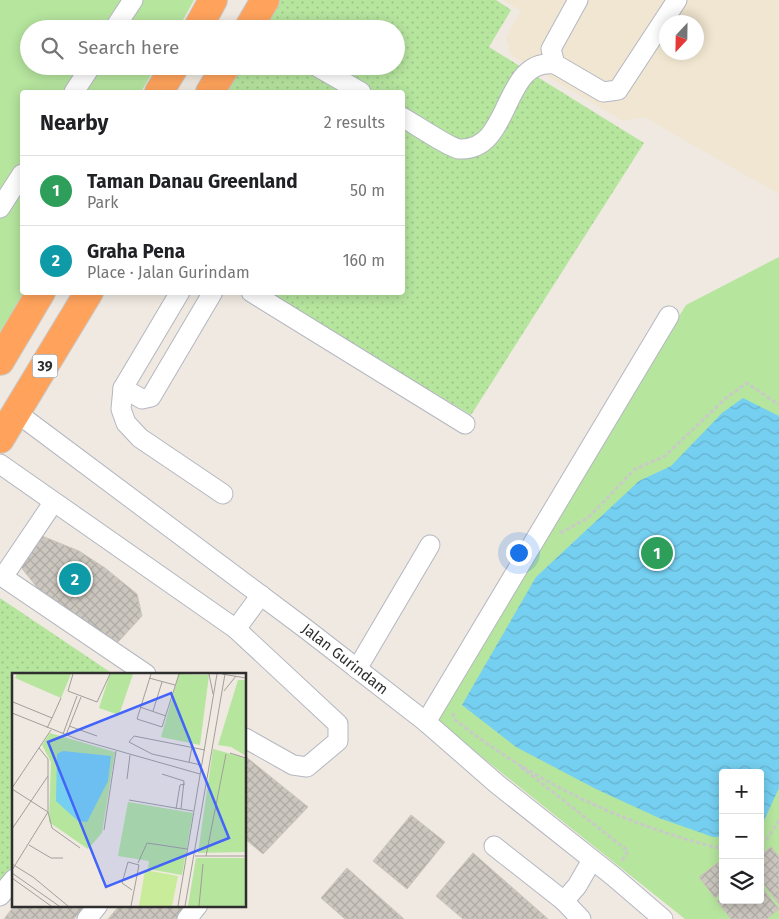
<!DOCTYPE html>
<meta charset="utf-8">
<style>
body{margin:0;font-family:"Fira Sans",sans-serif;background:#f2f2f2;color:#202124}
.controls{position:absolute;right:15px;bottom:15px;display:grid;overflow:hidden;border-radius:5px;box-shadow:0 2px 12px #0003}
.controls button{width:45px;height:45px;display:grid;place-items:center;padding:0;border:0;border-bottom:1px solid #e0e0e0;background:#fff;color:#202124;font:25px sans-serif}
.compass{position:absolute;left:659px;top:15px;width:45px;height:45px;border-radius:50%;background:#fff;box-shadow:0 2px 12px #0003;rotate:202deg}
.you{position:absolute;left:518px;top:552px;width:18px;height:18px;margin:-12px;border:4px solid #fff;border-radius:50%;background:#1a73e8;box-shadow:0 0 0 8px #1a73e833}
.badge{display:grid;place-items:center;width:32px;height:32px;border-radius:50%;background:#b45309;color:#fff;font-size:16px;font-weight:700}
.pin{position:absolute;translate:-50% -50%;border:2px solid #fff;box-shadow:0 1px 5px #0006}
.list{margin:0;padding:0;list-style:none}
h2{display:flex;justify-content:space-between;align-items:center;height:65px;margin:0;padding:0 20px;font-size:21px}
h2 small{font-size:16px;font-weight:400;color:#757577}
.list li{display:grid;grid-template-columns:32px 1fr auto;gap:15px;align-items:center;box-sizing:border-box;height:70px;padding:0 20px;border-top:1px solid #e0e0e0}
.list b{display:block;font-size:19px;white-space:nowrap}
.list p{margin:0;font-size:16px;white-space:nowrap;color:#757577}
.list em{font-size:16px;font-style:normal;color:#757577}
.icon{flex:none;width:28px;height:28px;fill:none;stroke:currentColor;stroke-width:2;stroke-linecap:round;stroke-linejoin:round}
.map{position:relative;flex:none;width:779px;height:919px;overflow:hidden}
.search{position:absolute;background:#fff;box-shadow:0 2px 12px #0003;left:20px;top:20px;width:385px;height:55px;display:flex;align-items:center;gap:12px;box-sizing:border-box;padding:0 18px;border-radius:28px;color:#757577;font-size:19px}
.panel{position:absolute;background:#fff;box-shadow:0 2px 12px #0003;left:20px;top:90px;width:385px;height:205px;border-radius:5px}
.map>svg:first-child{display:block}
.education{fill:#f0e6d1;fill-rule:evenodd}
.grass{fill:url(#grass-dots)}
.park{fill:#b6e59e;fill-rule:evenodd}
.water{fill:url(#water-waves)}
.building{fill:url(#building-cross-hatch);stroke:#cbc5ba}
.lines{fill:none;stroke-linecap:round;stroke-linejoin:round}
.minor-casing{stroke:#b4b7c1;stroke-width:21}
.highway-casing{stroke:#c9c9c9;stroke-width:30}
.path{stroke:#c9c9c9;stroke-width:3;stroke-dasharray:4 2.5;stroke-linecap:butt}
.minor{stroke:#fff;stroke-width:19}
.highway{stroke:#ffa35c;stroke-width:28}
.labels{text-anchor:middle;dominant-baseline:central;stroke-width:4;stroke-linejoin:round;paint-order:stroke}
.shield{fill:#fff;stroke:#6d6d6d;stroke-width:1}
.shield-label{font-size:14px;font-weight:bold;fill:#2e2e2e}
.street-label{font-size:15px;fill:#2e2e2e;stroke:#fff}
.inset-road{fill:none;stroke:#a29e99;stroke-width:1}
.view{fill:#4264fb;fill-opacity:0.15;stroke:#4264fb;stroke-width:2.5}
.inset-edge{fill:none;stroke:#2e2e2e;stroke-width:2.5}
</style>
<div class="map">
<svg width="779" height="919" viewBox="0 0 779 919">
<defs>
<pattern id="grass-dots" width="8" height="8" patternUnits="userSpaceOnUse" patternTransform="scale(1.25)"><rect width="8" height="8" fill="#b6e59e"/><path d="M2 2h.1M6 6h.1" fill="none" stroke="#9dc588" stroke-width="1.8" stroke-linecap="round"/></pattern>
<pattern id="water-waves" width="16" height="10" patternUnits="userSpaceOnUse" patternTransform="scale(1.25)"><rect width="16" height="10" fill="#75cff0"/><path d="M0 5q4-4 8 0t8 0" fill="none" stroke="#66b2ce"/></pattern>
<pattern id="building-cross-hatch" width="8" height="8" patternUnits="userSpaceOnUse" patternTransform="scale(1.25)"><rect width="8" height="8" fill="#cbc7bf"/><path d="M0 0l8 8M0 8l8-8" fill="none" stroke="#afaba4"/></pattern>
</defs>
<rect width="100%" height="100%" fill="#efe9e1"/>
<path class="education" d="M503,0H779V194L644,117L623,121L511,55L506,38L521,11ZM666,22H696V52H666Z"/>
<g class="grass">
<polygon points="277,0 496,0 511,10 489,47 644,143 471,415 268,293 402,292 402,92 220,92 237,66 396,66 396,29 260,29"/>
<polygon points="0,598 113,674 14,674 14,869 0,887"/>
</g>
<g class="park">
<polygon points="0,0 194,0 178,29 29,29 29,66 156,66 141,92 22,92 22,292 25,293 0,336"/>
<path d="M779,257V919H685L433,718L686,305ZM723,773H760V900H723Z"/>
</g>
<polygon class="water" points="743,398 779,416 779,788 760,829 760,773 723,773 723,837 713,837 659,818 596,789 516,747 462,705 536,577 639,481 671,466 722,413"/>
<g class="building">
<polygon points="42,536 79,551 105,568 137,594 142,616 118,642 98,634 40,591 20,566"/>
<polygon points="245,756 308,807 263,854 245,839"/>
<polygon points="411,815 445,842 407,889 373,861"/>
<polygon points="771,847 779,857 779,904 760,880 760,855"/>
<polygon points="473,853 548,919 463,919 436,896"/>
<polygon points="723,859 723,892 715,898 699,877"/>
<polygon points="347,868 404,919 345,919 321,898"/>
<polygon points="760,885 779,909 767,919 731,919 717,901 723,897 723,900 760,900"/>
<polygon points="15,905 85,905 74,919 4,919"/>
<polygon points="120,905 180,905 187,911 180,919 108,919"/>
</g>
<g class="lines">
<g class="minor-casing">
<g id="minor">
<polyline points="578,0 551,49 555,64 603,92 618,90 677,0"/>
<polyline points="114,29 133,0"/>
<polyline points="316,66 361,92"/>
<polyline points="74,92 91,66"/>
<path d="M402,117C413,123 450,148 459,149C513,152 501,57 555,64"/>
<polyline points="0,208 22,174"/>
<polyline points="180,292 123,388 121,409 126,423 140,438 223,494"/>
<polyline points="251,292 465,424"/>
<polyline points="123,388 142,399 151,397 213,292"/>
<polyline points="17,413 306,629 426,722 497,784 613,876 663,919"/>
<polyline points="0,464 236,629 338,724 338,741 307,767 293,765 245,738"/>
<polyline points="0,575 146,674"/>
<polyline points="3,577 53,503"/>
<polyline points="236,629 261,595"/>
<polyline points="357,669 430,545"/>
<polyline points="426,722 669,316"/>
<polyline points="494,846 564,901 581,919"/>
<polyline points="0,896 14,879"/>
<polyline points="564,901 577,886 592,860"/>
<polyline points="87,919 98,905"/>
<polyline points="187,919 198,905"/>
</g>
</g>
<g class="highway-casing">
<g id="highway">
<polyline points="197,29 213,0"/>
<polyline points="248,29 265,0"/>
<polyline points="159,92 175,66"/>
<polyline points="210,92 226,66"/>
<polyline points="0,361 41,292"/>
<polyline points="0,439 89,292"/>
</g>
</g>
<g class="path">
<polyline points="560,533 588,518 635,469 665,456 726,398 747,383 779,405"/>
<path d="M453,713L454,719C532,781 626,826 723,849"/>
<polyline points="521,767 628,851 622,861"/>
<polyline points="760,842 767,839 779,821"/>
</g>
<use href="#minor" class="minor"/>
<use href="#highway" class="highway"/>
</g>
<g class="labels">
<rect class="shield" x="32.5" y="354.5" width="25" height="23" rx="4"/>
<g class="shield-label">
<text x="45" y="366">39</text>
</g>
<g class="street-label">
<text transform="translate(345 659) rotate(38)">Jalan Gurindam</text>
</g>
</g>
<g transform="translate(12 673)">
<rect width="234" height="234" fill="#efe9e1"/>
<path d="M5,1H59L49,25L3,5ZM98,1H121L107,42L87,35ZM167,1L197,2L188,72L149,64ZM116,129L181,140L170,202L136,196L137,188L106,183ZM184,185H234V233H176Z" fill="#b6e59e"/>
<path d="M226,7H234V83L219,74L206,72ZM38,60L103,79L90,160L76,176L37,149L39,89L30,72ZM201,76L234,85V179L186,180Z" fill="#b6e59e"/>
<path d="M133,197L166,203L160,233H127Z" fill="#c9ec9a"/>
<path d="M51,78L99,83L96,108L75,149L66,148L44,128L45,81Z" fill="#75cff0"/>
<path class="inset-road" d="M61,1L56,18L85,29L98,1M139,1L125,46L150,54L167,1M197,1L201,21M210,1L234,5M137,5L163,12M212,18L224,3M1,29L40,45L35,55M128,34L154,43M141,38L150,9M0,40L65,66L188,101M40,45L49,25M57,53L85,63M51,61L65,23M54,62L69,24M218,80L234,85M177,89L180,74M189,92L140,81L117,69L122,63L193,77M150,101L172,108L169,136M115,106L118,82M0,115L39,57M0,116L36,139L40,155L68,175M117,127L181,138M164,136L168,112L173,111M0,156L36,103M92,157L104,78M17,172L39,185H51M183,183H234M194,183L214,81M126,190L135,170L175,176M0,191L21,204L56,233M0,197L36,139V86L27,75M0,200L47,233M0,205L39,233M119,233L127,192L116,189L110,210L120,217M166,233L205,1M173,233L213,1M187,233L191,191"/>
<path class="view" d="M159,20L217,165L94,214L36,69Z"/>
<rect width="234" height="234" class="inset-edge"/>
</g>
</svg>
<div class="controls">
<button>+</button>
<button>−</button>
<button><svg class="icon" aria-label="layers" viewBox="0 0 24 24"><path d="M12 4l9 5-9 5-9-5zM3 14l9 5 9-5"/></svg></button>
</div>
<svg class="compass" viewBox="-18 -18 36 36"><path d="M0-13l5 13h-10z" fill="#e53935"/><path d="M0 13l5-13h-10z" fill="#757577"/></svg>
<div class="you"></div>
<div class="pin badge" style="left:657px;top:553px;background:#2e9e5b">1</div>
<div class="pin badge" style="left:75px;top:579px;background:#0f9aa8">2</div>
<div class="search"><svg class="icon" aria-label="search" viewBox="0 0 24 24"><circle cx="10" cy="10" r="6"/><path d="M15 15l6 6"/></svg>Search here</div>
<section class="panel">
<h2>Nearby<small>2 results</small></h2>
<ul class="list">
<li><span class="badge" style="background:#2e9e5b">1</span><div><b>Taman Danau Greenland</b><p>Park</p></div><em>50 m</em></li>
<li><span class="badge" style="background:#0f9aa8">2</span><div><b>Graha Pena</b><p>Place · Jalan Gurindam</p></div><em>160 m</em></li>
</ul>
</section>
</div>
